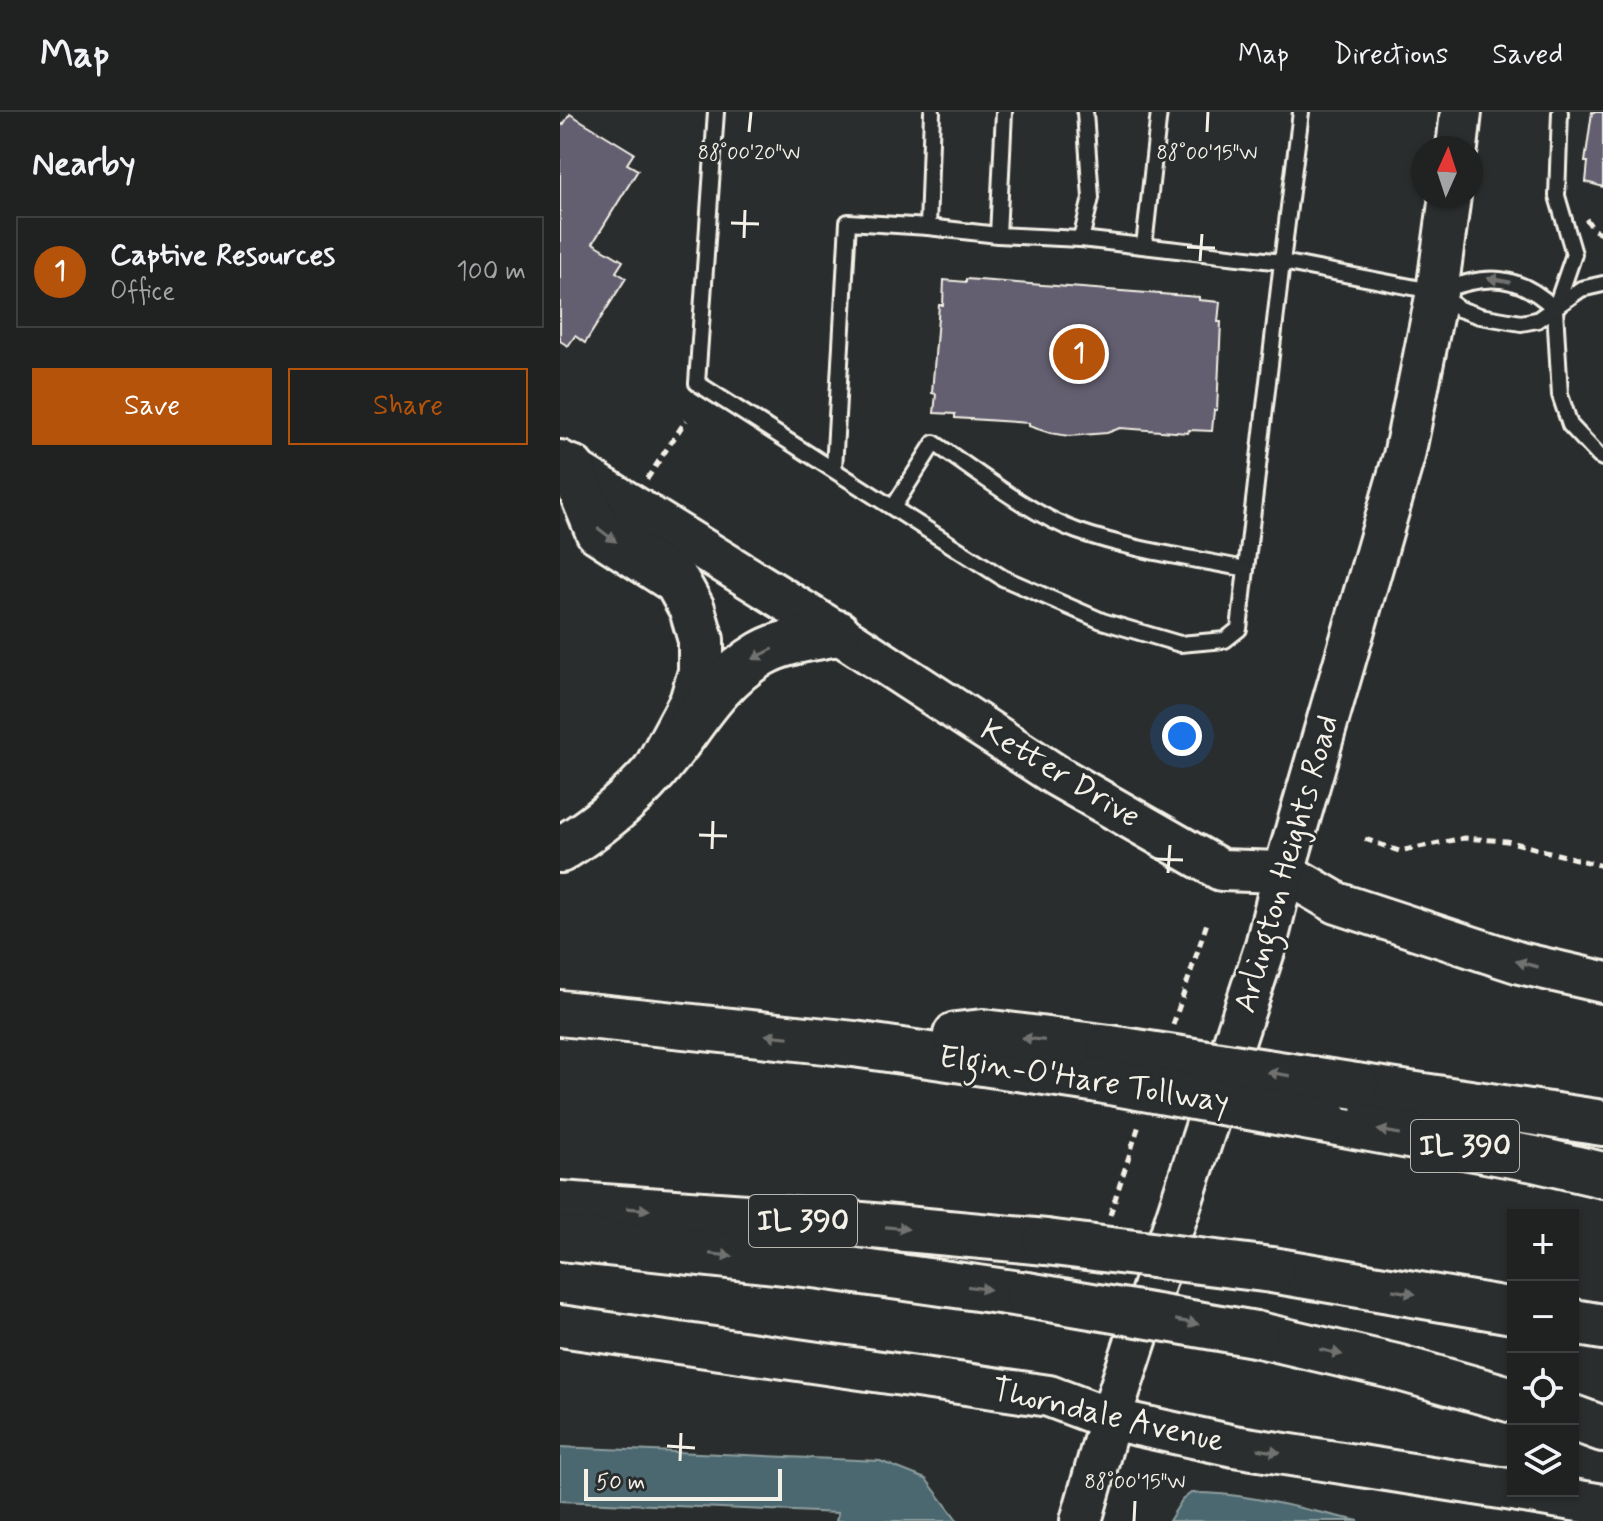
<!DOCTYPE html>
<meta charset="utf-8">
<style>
body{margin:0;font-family:Mynerve,sans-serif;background:#282a2a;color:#f1f3f6}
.controls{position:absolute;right:24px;bottom:24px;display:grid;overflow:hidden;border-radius:0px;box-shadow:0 2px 6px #0004}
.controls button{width:72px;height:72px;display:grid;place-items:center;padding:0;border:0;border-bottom:2px solid #3d3f40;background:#202222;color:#f1f3f6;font:40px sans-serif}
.compass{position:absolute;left:851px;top:24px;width:72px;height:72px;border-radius:50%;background:#202222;box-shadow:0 2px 6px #0004;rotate:3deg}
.scale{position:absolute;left:24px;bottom:20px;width:198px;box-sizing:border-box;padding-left:8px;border:4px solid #f4f1e8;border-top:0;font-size:22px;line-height:28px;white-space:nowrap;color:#f4f1e8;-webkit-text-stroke:6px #2a2d2e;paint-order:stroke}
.you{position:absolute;left:622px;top:624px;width:28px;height:28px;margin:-20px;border:6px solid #fff;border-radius:50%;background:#1a73e8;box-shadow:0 0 0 12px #1a73e833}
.badge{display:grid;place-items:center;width:52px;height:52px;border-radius:50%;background:#b45309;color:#fff;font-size:26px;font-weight:700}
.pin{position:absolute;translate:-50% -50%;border:4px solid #fff;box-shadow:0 2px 8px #0006}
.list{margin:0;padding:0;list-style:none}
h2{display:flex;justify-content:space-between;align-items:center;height:104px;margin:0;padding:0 32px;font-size:34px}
h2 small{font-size:26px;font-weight:400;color:#a2a4a5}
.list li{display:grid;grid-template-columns:52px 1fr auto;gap:24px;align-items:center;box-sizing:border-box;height:112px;margin:0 16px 16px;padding:0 16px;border:2px solid #3d3f40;border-radius:0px}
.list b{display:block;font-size:30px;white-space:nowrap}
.list p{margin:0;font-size:26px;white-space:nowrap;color:#a2a4a5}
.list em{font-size:26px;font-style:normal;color:#a2a4a5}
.actions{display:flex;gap:16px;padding:24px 32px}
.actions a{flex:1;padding:18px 0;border:2px solid #b45309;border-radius:0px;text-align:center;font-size:28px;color:#b45309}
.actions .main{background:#b45309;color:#fff}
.icon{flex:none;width:44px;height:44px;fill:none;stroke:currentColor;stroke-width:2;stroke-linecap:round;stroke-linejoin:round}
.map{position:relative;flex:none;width:1043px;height:1409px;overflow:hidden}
header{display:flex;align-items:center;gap:48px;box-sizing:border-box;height:112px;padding:0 40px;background:#202222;border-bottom:2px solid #3d3f40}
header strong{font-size:38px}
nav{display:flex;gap:44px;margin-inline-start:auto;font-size:28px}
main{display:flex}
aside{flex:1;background:#202222}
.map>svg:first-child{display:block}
.water{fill:#4c6870;stroke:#8f9fa0;stroke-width:2}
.building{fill:#645e6f;stroke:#f4f1e8;stroke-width:2}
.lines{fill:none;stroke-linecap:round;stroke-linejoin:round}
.lane-casing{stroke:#f4f1e8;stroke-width:20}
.secondary-casing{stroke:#f4f1e8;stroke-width:46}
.highway-casing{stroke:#f4f1e8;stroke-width:50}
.path{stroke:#f4f1e8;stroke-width:5;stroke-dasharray:8 6;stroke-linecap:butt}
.lane{stroke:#2a2d2e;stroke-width:14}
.secondary{stroke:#2a2d2e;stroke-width:40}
.highway{stroke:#2a2d2e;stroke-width:44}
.highway-bridge-casing{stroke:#f4f1e8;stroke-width:50;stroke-linecap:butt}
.highway-bridge{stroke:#2a2d2e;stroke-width:44}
.oneway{fill:#71726f}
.ticks{fill:none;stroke:#f4f1e8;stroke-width:3}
.labels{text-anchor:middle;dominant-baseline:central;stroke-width:6;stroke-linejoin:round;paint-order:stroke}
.shield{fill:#2a2d2e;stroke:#b7b6b0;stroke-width:2}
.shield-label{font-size:30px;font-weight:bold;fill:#f4f1e8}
.street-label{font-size:32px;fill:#f4f1e8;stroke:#2a2d2e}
.ticks-label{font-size:20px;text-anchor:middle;fill:#f4f1e8;stroke:#2a2d2e;stroke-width:6;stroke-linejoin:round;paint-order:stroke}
</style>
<header>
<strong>Map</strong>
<nav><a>Map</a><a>Directions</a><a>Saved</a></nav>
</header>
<main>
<aside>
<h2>Nearby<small></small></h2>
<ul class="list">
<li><span class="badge">1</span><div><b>Captive Resources</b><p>Office</p></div><em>100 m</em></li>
</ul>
<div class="actions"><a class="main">Save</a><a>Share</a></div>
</aside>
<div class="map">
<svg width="1043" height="1409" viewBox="0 0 1043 1409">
<rect width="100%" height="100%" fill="#2a2d2e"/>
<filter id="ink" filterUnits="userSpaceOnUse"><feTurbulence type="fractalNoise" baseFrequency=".0125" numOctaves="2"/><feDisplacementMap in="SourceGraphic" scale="16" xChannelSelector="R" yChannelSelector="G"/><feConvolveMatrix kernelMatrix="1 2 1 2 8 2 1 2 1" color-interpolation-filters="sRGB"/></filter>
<g filter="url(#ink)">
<g class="water">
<polygon points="0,1335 320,1349 366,1367 398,1409 276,1409 278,1401 0,1389"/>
<path d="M631,1381C687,1380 744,1398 799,1409H609L622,1388Z"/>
</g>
<g class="building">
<polygon points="1032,0 1043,0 1043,75 1026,70 1028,50 1025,50"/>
<polygon points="10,2 74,41 67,52 78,58 33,131 63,149 56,160 66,166 25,231 15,224 8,234 0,229 0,11 3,13"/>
<polygon points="406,167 639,185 639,188 660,190 658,210 661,210 657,298 654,298 652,319 629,318 628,321 560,316 547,321 509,324 490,321 469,314 469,311 395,306 395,302 374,301 376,282 372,281 379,193 383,193 384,168 406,170"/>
</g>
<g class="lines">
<g class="lane-casing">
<g id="lane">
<polyline points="156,0 137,271 443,466 542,509 620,532 665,528 679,517 722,150 521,127"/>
<polyline points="372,0 368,115 438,123"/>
<polyline points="444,0 438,123 521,127 531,86 525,0"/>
<polyline points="741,0 722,150 877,180 899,197 920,204 961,211 977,208 1021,177 1043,172"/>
<polyline points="1000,0 997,84 1014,142 995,197 1000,283 1010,313 1039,344 1043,346"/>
<polyline points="584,134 599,0"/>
<path d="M881,179C927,161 959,162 995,197"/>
<polyline points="274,357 288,110 368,115"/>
<path d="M334,394L374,331C416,359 470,402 517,419C571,438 630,446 686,457"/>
</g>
</g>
<g class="secondary-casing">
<g id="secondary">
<polyline points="897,36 901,0"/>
<polyline points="0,349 278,521 497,664 661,758 724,760 777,791 960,851 1043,870"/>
<polyline points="0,1214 489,1284 550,1307 674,1334 953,1378"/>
<polyline points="958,1379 1043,1393"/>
<polyline points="521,1409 550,1307 706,833 724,760 844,344 877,180 890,84"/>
</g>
</g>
<g class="highway-casing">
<g id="highway">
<polyline points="12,356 38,419 117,470 132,497 141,528 141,560 132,590 95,659"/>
<path d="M0,738C35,716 67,691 94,660C131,619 152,571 201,542C223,529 253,526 278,521"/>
<polyline points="0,901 294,932 539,968"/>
<polyline points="396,923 423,920 550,936"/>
<polyline points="796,974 1043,1011"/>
<polyline points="767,1009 974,1047 1043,1063"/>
<polyline points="0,1092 302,1113 486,1130"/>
<polyline points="0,1126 261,1154 467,1183"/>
<polyline points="712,1158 953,1199"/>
<polyline points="1013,1210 1043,1215"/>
<polyline points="695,1222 836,1255 953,1288"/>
<polyline points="1013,1306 1043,1317"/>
</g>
</g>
<g class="path">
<polyline points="1026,107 1034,118 1043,122"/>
<polyline points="87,367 126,308"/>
<polyline points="805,727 839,739 904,726 947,729 1043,754"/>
<polyline points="613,913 648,808"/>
<polyline points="550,1103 580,1010"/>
</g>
<use href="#lane" class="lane"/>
<use href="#secondary" class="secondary"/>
<use href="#highway" class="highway"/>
<g class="highway-bridge-casing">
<g id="highway-bridge">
<polyline points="550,936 796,974"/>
<polyline points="539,968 767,1009"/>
<polyline points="486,1130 712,1158"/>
<polyline points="467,1183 695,1222"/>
</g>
</g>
<use href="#highway-bridge" class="highway-bridge"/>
</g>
<defs><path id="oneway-solid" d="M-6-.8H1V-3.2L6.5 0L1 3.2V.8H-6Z" transform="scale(2)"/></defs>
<g class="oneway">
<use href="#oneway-solid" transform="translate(939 168) rotate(-170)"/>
<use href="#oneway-solid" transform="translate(47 423) rotate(37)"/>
<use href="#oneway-solid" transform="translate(203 542) rotate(153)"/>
<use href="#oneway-solid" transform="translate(967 852) rotate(-165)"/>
<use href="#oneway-solid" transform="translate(217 924) rotate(-174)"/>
<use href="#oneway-solid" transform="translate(473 927) rotate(-173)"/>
<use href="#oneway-solid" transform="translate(719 962) rotate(-171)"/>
<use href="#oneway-solid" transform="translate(829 1020) rotate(-170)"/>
<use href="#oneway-solid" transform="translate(78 1097) rotate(4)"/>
<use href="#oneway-solid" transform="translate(337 1116) rotate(5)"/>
<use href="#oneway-solid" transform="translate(161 1143) rotate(6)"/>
<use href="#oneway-solid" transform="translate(419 1176) rotate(8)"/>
<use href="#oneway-solid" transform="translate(844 1180) rotate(10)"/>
<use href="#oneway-solid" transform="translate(627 1210) rotate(10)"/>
<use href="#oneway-solid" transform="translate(771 1240) rotate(13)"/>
<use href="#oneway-solid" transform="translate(709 1339) rotate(9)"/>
</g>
</g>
<path class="ticks" d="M189,20L191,0M647,20L648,0M171,111L199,112M184,126L185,98M627,135L655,136M640,149L642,122M139,723L167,724M152,737L153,709M595,747L623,748M608,761L610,733M107,1334L135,1336M120,1349L121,1321M574,1409L575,1389"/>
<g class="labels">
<g class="shield">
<rect x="851" y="1008" width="108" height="52" rx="6"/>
<rect x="189" y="1083" width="108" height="52" rx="6"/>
</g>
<g class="shield-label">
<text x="905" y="1034">IL 390</text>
<text x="243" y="1109">IL 390</text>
</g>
<g class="street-label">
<text transform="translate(500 662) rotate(31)">Ketter Drive</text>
<text transform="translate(727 752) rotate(-74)">Arlington Heights Road</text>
<text transform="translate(524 968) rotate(9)">Elgin-O'Hare Tollway</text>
<text transform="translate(548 1304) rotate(13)">Thorndale Avenue</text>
</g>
</g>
<g class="ticks-label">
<text x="189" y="47">88°00'20"W</text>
<text x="647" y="47">88°00'15"W</text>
<text x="575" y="1376">88°00'15"W</text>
</g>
</svg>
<div class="controls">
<button>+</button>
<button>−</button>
<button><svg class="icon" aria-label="locate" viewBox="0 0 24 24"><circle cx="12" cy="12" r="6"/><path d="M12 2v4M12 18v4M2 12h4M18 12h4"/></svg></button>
<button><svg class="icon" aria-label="layers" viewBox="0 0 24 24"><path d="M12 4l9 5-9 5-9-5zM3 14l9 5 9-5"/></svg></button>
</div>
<svg class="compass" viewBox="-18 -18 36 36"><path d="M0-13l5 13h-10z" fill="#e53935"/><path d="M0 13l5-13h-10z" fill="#a2a4a5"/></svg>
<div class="scale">50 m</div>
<div class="you"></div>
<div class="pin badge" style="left:519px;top:242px">1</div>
</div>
</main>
